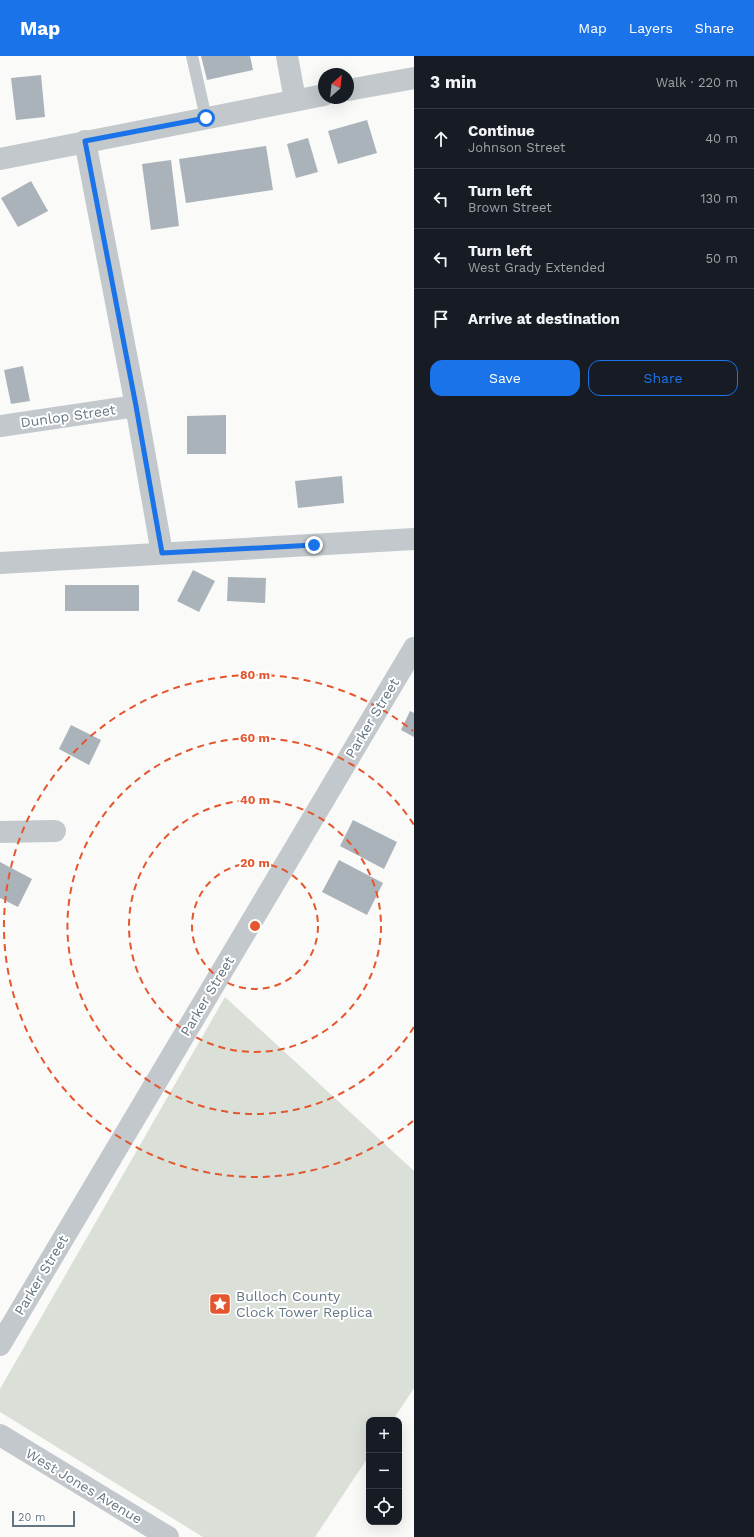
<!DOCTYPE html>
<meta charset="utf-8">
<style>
body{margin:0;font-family:"Work Sans",sans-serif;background:#242831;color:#f1f3f6}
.controls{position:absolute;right:12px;bottom:12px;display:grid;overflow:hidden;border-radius:8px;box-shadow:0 4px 16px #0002}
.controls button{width:36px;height:36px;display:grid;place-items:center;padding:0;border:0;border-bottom:1px solid #363941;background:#171b24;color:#f1f3f6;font:20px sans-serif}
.compass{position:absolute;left:318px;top:12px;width:36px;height:36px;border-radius:50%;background:#171b24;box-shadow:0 4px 16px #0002;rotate:27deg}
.scale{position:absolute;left:12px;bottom:10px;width:63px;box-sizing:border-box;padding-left:4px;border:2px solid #657683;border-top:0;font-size:11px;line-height:14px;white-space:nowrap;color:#657683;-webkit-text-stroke:3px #fff;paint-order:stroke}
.stop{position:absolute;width:12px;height:12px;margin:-9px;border:3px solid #1a73e8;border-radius:50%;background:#fff}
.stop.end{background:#1a73e8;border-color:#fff;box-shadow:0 1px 4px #0008}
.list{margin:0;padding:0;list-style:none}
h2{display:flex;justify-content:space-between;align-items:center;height:52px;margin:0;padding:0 16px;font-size:17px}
h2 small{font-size:13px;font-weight:400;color:#9ea1a6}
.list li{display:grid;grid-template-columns:26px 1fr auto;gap:12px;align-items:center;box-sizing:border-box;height:60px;padding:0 16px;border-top:1px solid #363941}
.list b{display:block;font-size:15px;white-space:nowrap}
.list p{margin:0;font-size:13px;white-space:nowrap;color:#9ea1a6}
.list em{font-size:13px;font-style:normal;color:#9ea1a6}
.actions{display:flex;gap:8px;padding:12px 16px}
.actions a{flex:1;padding:9px 0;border:1px solid #1a73e8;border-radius:12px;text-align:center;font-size:14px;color:#1a73e8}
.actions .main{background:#1a73e8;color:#fff}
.icon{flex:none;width:22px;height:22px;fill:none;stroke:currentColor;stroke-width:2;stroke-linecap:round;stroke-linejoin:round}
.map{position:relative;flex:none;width:414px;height:1481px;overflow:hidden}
header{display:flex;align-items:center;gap:24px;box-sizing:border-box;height:56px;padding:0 20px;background:#1a73e8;color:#fff}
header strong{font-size:19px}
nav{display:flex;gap:22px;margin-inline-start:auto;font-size:14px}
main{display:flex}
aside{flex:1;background:#171b24}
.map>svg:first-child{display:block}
.green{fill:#dadfd7}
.building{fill:#aab3b9}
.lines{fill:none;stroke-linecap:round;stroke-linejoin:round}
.service{stroke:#c3c8cc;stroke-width:12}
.minor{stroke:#c3c8cc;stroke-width:22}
.tertiary{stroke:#c3c8cc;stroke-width:22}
.route{stroke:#1a73e8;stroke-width:5}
.ring{fill:none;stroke:#e4572e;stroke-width:2;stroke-dasharray:7 5}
.labels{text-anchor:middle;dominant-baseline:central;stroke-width:4;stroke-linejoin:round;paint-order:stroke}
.street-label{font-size:14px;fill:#657683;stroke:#fff}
.poi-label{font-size:14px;fill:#657683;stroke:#fff;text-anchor:start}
.centre{fill:#e4572e;stroke:#fff;stroke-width:2}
.ring-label{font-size:12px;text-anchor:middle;font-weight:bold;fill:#e4572e;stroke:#fff;stroke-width:4;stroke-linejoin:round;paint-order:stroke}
</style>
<header>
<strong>Map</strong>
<nav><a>Map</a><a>Layers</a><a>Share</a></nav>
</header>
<main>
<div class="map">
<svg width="414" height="1481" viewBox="0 0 414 1481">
<rect width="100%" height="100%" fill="#fafaf8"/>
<polygon class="green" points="225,941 414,1115 414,1332 393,1364 369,1364 369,1400 315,1481 203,1481 0,1356 0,1333"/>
<g class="building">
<polygon points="201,0 250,0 253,14 207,24"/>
<polygon points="41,19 45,61 16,64 11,22"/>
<polygon points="367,64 377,97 338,108 328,75"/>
<polygon points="308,82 318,116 296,122 287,88"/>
<polygon points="266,90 273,134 186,147 179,103"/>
<polygon points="171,104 179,170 151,174 142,108"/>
<polygon points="31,125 48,155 18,171 1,142"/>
<polygon points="23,310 30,345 11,348 4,314"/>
<polygon points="226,359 226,398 187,398 187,360"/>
<polygon points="342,420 344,447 298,452 295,425"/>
<polygon points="193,514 215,525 199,556 177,545"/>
<polygon points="228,521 266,522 265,547 227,545"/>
<rect x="65" y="529" width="74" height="26"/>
<polygon points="410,655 414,657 414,681 401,674"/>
<polygon points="71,669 101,684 89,709 59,693"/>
<polygon points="353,764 397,786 384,813 340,790"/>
<polygon points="339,804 383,827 367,859 322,836"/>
<polygon points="0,806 32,823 18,851 0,842"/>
</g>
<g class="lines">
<polyline class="service" points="192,0 206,62"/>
<g class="minor">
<polyline points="287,0 295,44"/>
<polyline points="85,85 136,350 162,497"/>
<polyline points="0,370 136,350"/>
<polyline points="0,507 414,483"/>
<polyline points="0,776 55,775"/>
<polyline points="0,1289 414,592"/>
</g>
<g class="tertiary">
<polyline points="348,34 414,22"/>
<polyline points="0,103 324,39"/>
<polyline points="0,1379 168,1481"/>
</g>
</g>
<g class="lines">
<polyline class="route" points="206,62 85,85 136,350 162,497 314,489"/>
</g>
<g class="ring">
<circle cx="255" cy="870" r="63"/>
<circle cx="255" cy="870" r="126"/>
<path d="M414 971A188 188 0 1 1 414 769"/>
<path d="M413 1065A251 251 0 1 1 413 675"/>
</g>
<defs>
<g id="sight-square" transform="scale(1.15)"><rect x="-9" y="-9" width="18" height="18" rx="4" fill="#e4572e" stroke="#fff"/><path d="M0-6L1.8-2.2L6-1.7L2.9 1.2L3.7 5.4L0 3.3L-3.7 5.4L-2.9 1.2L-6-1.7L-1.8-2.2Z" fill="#fff"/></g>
</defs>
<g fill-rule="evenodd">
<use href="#sight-square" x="220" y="1248"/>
</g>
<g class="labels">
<g class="street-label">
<text transform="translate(68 360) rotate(-8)">Dunlop Street</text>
<text transform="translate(372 662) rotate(-59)">Parker Street</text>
<text transform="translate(207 940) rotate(-59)">Parker Street</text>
<text transform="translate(41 1219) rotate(-59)">Parker Street</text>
<text transform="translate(84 1430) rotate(31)">West Jones Avenue</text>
</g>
<g class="poi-label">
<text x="236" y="1240">Bulloch County<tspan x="236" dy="16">Clock Tower Replica</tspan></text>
</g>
</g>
<circle cx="255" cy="870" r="6" class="centre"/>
<g class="ring-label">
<text x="255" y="623">80 m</text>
<text x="255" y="686">60 m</text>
<text x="255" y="748">40 m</text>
<text x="255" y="811">20 m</text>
</g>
</svg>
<div class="controls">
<button>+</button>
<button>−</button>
<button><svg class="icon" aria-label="locate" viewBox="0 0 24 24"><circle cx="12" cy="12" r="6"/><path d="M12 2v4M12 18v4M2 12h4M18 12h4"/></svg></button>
</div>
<svg class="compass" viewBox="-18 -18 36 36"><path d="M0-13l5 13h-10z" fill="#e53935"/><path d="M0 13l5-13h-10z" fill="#9ea1a6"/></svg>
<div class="scale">20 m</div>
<div class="stop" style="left:206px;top:62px"></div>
<div class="stop end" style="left:314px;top:489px"></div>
</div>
<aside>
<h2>3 min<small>Walk · 220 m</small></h2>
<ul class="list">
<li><svg class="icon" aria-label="ahead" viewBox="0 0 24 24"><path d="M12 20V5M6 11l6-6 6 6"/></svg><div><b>Continue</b><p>Johnson Street</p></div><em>40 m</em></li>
<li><svg class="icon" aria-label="left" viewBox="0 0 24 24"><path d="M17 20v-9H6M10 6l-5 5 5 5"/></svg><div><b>Turn left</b><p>Brown Street</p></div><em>130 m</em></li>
<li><svg class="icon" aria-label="left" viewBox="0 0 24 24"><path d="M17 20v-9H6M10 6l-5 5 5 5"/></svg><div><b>Turn left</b><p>West Grady Extended</p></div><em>50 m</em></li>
<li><svg class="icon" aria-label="arrive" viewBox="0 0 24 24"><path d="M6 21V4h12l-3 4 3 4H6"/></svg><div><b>Arrive at destination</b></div></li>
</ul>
<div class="actions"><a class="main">Save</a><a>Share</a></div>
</aside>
</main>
